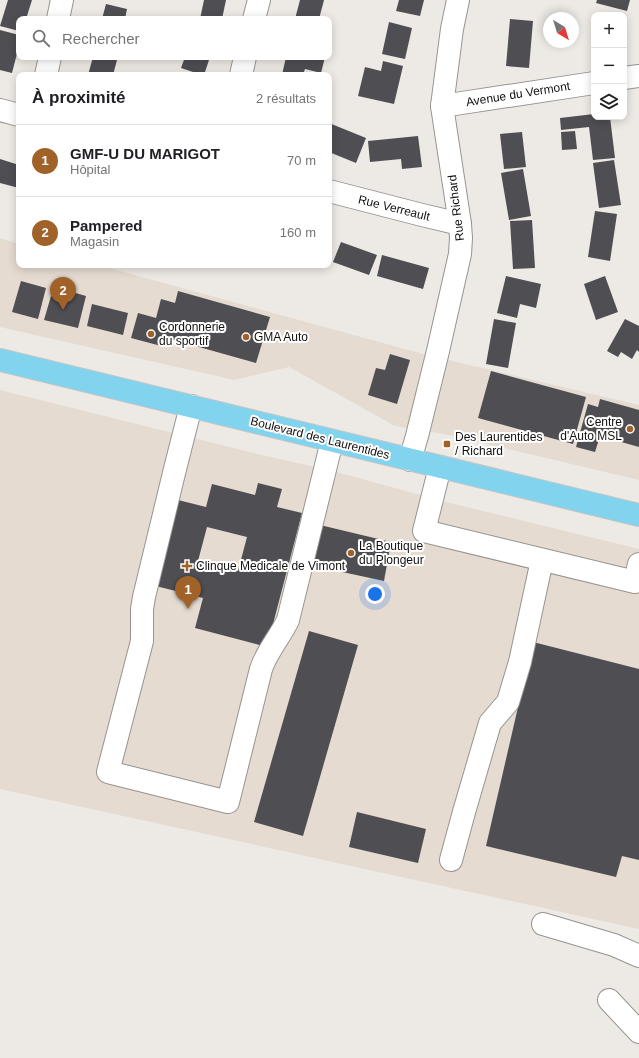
<!DOCTYPE html>
<html lang="fr">
<meta charset="utf-8">
<style>
body{margin:0;font-family:Arial,sans-serif;background:#f2f2f2;color:#202124}
.controls{position:absolute;right:12px;top:12px;display:grid;overflow:hidden;border-radius:8px;box-shadow:0 2px 10px #0003}
.controls button{width:36px;height:36px;display:grid;place-items:center;padding:0;border:0;border-bottom:1px solid #e0e0e0;background:#fff;color:#202124;font:20px sans-serif}
.compass{position:absolute;left:543px;top:12px;width:36px;height:36px;border-radius:50%;background:#fff;box-shadow:0 2px 10px #0003;rotate:142deg}
.you{position:absolute;left:375px;top:594px;width:14px;height:14px;margin:-10px;border:3px solid #fff;border-radius:50%;background:#1a73e8;box-shadow:0 0 0 6px #1a73e833}
.badge{display:grid;place-items:center;width:26px;height:26px;border-radius:50%;background:#a16229;color:#fff;font-size:13px;font-weight:700}
.pin{position:absolute;translate:-50% -33px;filter:drop-shadow(0 1px 2px #0008)}
.pin::after{content:'';position:absolute;top:21px;width:14px;height:12px;background:inherit;clip-path:polygon(0 0,100% 0,50% 100%)}
.list{margin:0;padding:0;list-style:none}
h2{display:flex;justify-content:space-between;align-items:center;height:52px;margin:0;padding:0 16px;font-size:17px}
h2 small{font-size:13px;font-weight:400;color:#757577}
.list li{display:grid;grid-template-columns:26px 1fr auto;gap:12px;align-items:center;box-sizing:border-box;height:72px;padding:0 16px;border-top:1px solid #e0e0e0}
.list b{display:block;font-size:15px;white-space:nowrap}
.list p{margin:0;font-size:13px;white-space:nowrap;color:#757577}
.list em{font-size:13px;font-style:normal;color:#757577}
.icon{flex:none;width:22px;height:22px;fill:none;stroke:currentColor;stroke-width:2;stroke-linecap:round;stroke-linejoin:round}
.map{position:relative;flex:none;width:639px;height:1058px;overflow:hidden}
.search{position:absolute;background:#fff;box-shadow:0 2px 10px #0003;left:16px;top:16px;width:316px;height:44px;display:flex;align-items:center;gap:10px;box-sizing:border-box;padding:0 14px;border-radius:8px;color:#757577;font-size:15px}
.panel{position:absolute;background:#fff;box-shadow:0 2px 10px #0003;left:16px;top:72px;width:316px;height:196px;border-radius:8px}
.map>svg:first-child{display:block}
.built{fill:#e5dbd1}
.building{fill:#4f4e52;fill-rule:evenodd}
.lines{fill:none;stroke-linecap:round;stroke-linejoin:round}
.minor-casing{stroke:#979490;stroke-width:24}
.major-casing{stroke:#c6c6c5;stroke-width:24}
.minor{stroke:#fff;stroke-width:22}
.major{stroke:#82d3ed;stroke-width:22}
.poi-dot{fill:#a16229;stroke:#fff;stroke-width:1.5}
.labels{text-anchor:middle;dominant-baseline:central;stroke-width:4;stroke-linejoin:round;paint-order:stroke}
.street-label{font-size:12px;fill:#12100f;stroke:#fff}
.poi-label{font-size:12px;fill:#12100f;stroke:#fff;text-anchor:start}
</style>
<div class="map">
<svg width="639" height="1058" viewBox="0 0 639 1058">
<rect width="100%" height="100%" fill="#edeae5"/>
<g class="built">
<polygon points="0,238 19,244 19,265 98,265 427,355 639,405 639,480 444,434 395,426 289,367 234,380 0,327"/>
<polygon points="0,390 262,455 333,471 446,502 639,549 639,929 0,789"/>
</g>
<g class="building">
<polygon points="8,0 32,0 26,19 19,19 19,31 0,26"/>
<polygon points="204,0 226,0 222,19 200,19"/>
<polygon points="300,0 324,0 319,19 295,19"/>
<polygon points="399,0 424,0 420,16 396,11"/>
<polygon points="597,0 630,0 627,11 596,3"/>
<polygon points="106,4 127,9 125,19 102,19"/>
<polygon points="510,19 533,21 529,68 506,66"/>
<polygon points="389,22 412,28 405,59 382,54"/>
<polygon points="0,30 19,35 19,46 12,73 0,70"/>
<polygon points="93,57 107,57 117,60 113,75 88,75"/>
<polygon points="185,57 210,57 204,75 202,75 181,68"/>
<polygon points="286,57 325,57 321,73 305,69 303,75 282,75"/>
<polygon points="383,61 403,66 394,104 358,96 365,67 381,71"/>
<polygon points="594,114 594,117 610,117 615,158 593,160 589,127 561,130 560,118"/>
<polygon points="329,123 366,138 356,163 329,152"/>
<polygon points="575,131 577,149 562,150 561,132"/>
<polygon points="522,132 526,167 504,169 500,134"/>
<polygon points="418,136 422,167 402,169 401,159 370,162 368,141"/>
<polygon points="0,159 19,165 19,188 0,183"/>
<polygon points="614,160 621,205 599,208 593,163"/>
<polygon points="523,169 531,216 509,220 501,173"/>
<polygon points="595,211 617,214 610,261 588,257"/>
<polygon points="532,220 535,268 513,269 510,221"/>
<polygon points="341,242 377,255 369,275 333,262"/>
<polygon points="382,255 429,268 423,289 377,276"/>
<polygon points="506,276 541,284 536,308 520,304 517,318 497,313"/>
<polygon points="605,276 618,312 596,320 584,284"/>
<polygon points="21,281 46,288 38,319 12,312"/>
<polygon points="65,290 86,296 78,328 44,320 51,296 63,299"/>
<polygon points="178,291 270,317 256,363 167,338 165,347 131,338 138,313 156,318 161,299 175,303"/>
<polygon points="92,304 128,313 123,335 87,326"/>
<polygon points="494,319 516,323 508,368 486,364"/>
<polygon points="625,319 639,326 639,352 637,350 632,359 621,352 618,357 607,351"/>
<polygon points="390,354 410,360 397,404 368,395 376,368 385,370"/>
<polygon points="491,371 586,397 573,444 478,418"/>
<polygon points="600,399 639,410 639,447 600,436 595,452 576,447 588,404 598,407"/>
<path d="M258,483L282,489L277,507L302,513L267,647L195,628L203,598L152,585L174,499L206,507L212,484L255,495ZM207,527L247,537L238,571L198,561Z"/>
<polygon points="320,525 391,542 384,581 310,565"/>
<polygon points="309,631 358,645 303,836 254,822"/>
<polygon points="533,642 639,669 639,860 622,856 616,877 486,846"/>
<polygon points="357,812 426,829 418,863 349,847"/>
</g>
<g class="lines">
<g class="minor-casing">
<g id="minor">
<polyline points="58,19 62,0"/>
<polyline points="254,19 259,0"/>
<polyline points="46,75 50,57"/>
<polyline points="241,75 245,57"/>
<polyline points="624,78 639,76"/>
<polyline points="442,106 594,83"/>
<polyline points="0,110 19,115"/>
<polyline points="329,191 422,215 460,224"/>
<path d="M191,406L175,469L144,597L142,609V641L108,772L228,802L261,669C267,651 280,637 288,620L332,441"/>
<polyline points="410,460 417,436 438,351 460,254 461,238 460,224 442,106 452,29 458,0"/>
<polyline points="440,467 424,531 635,582 639,564"/>
<polyline points="451,860 464,812 490,723 508,702 520,662 542,560"/>
<polyline points="543,924 614,945 639,956"/>
<polyline points="609,1000 639,1032"/>
</g>
</g>
<g class="major-casing">
<polyline id="major" points="0,360 639,515"/>
</g>
<use href="#minor" class="minor"/>
<use href="#major" class="major"/>
</g>
<g class="poi-dot">
<circle cx="151" cy="334" r="4"/>
<circle cx="246" cy="337" r="4"/>
<circle cx="630" cy="429" r="4"/>
<rect x="443" y="440" width="8" height="8" rx="2"/>
<circle cx="351" cy="553" r="4"/>
<path d="M185 560h4v4h4v4h-4v4h-4v-4h-4v-4h4z"/>
</g>
<g class="labels">
<g class="street-label">
<text transform="translate(518 94) rotate(-9)">Avenue du Vermont</text>
<text transform="translate(394 208) rotate(14)">Rue Verreault</text>
<text transform="translate(456 208) rotate(-97)">Rue Richard</text>
<text transform="translate(320 438) rotate(14)">Boulevard des Laurentides</text>
</g>
<g class="poi-label">
<text x="159" y="327">Cordonnerie<tspan x="159" dy="14">du sportif</tspan></text>
<text x="254" y="337">GMA Auto</text>
<text x="622" y="422" text-anchor="end">Centre<tspan x="622" dy="14">d'Auto MSL</tspan></text>
<text x="455" y="437">Des Laurentides<tspan x="455" dy="14">/ Richard</tspan></text>
<text x="359" y="546">La Boutique<tspan x="359" dy="14">du Plongeur</tspan></text>
<text x="196" y="566">Clinque Medicale de Vimont</text>
</g>
</g>
</svg>
<div class="controls">
<button>+</button>
<button>−</button>
<button><svg class="icon" aria-label="layers" viewBox="0 0 24 24"><path d="M12 4l9 5-9 5-9-5zM3 14l9 5 9-5"/></svg></button>
</div>
<svg class="compass" viewBox="-18 -18 36 36"><path d="M0-13l5 13h-10z" fill="#e53935"/><path d="M0 13l5-13h-10z" fill="#757577"/></svg>
<div class="you"></div>
<div class="pin badge" style="left:188px;top:609px">1</div>
<div class="pin badge" style="left:63px;top:310px">2</div>
<div class="search"><svg class="icon" aria-label="search" viewBox="0 0 24 24"><circle cx="10" cy="10" r="6"/><path d="M15 15l6 6"/></svg>Rechercher</div>
<section class="panel">
<h2>À proximité<small>2 résultats</small></h2>
<ul class="list">
<li><span class="badge">1</span><div><b>GMF-U DU MARIGOT</b><p>Hôpital</p></div><em>70 m</em></li>
<li><span class="badge">2</span><div><b>Pampered</b><p>Magasin</p></div><em>160 m</em></li>
</ul>
</section>
</div>
